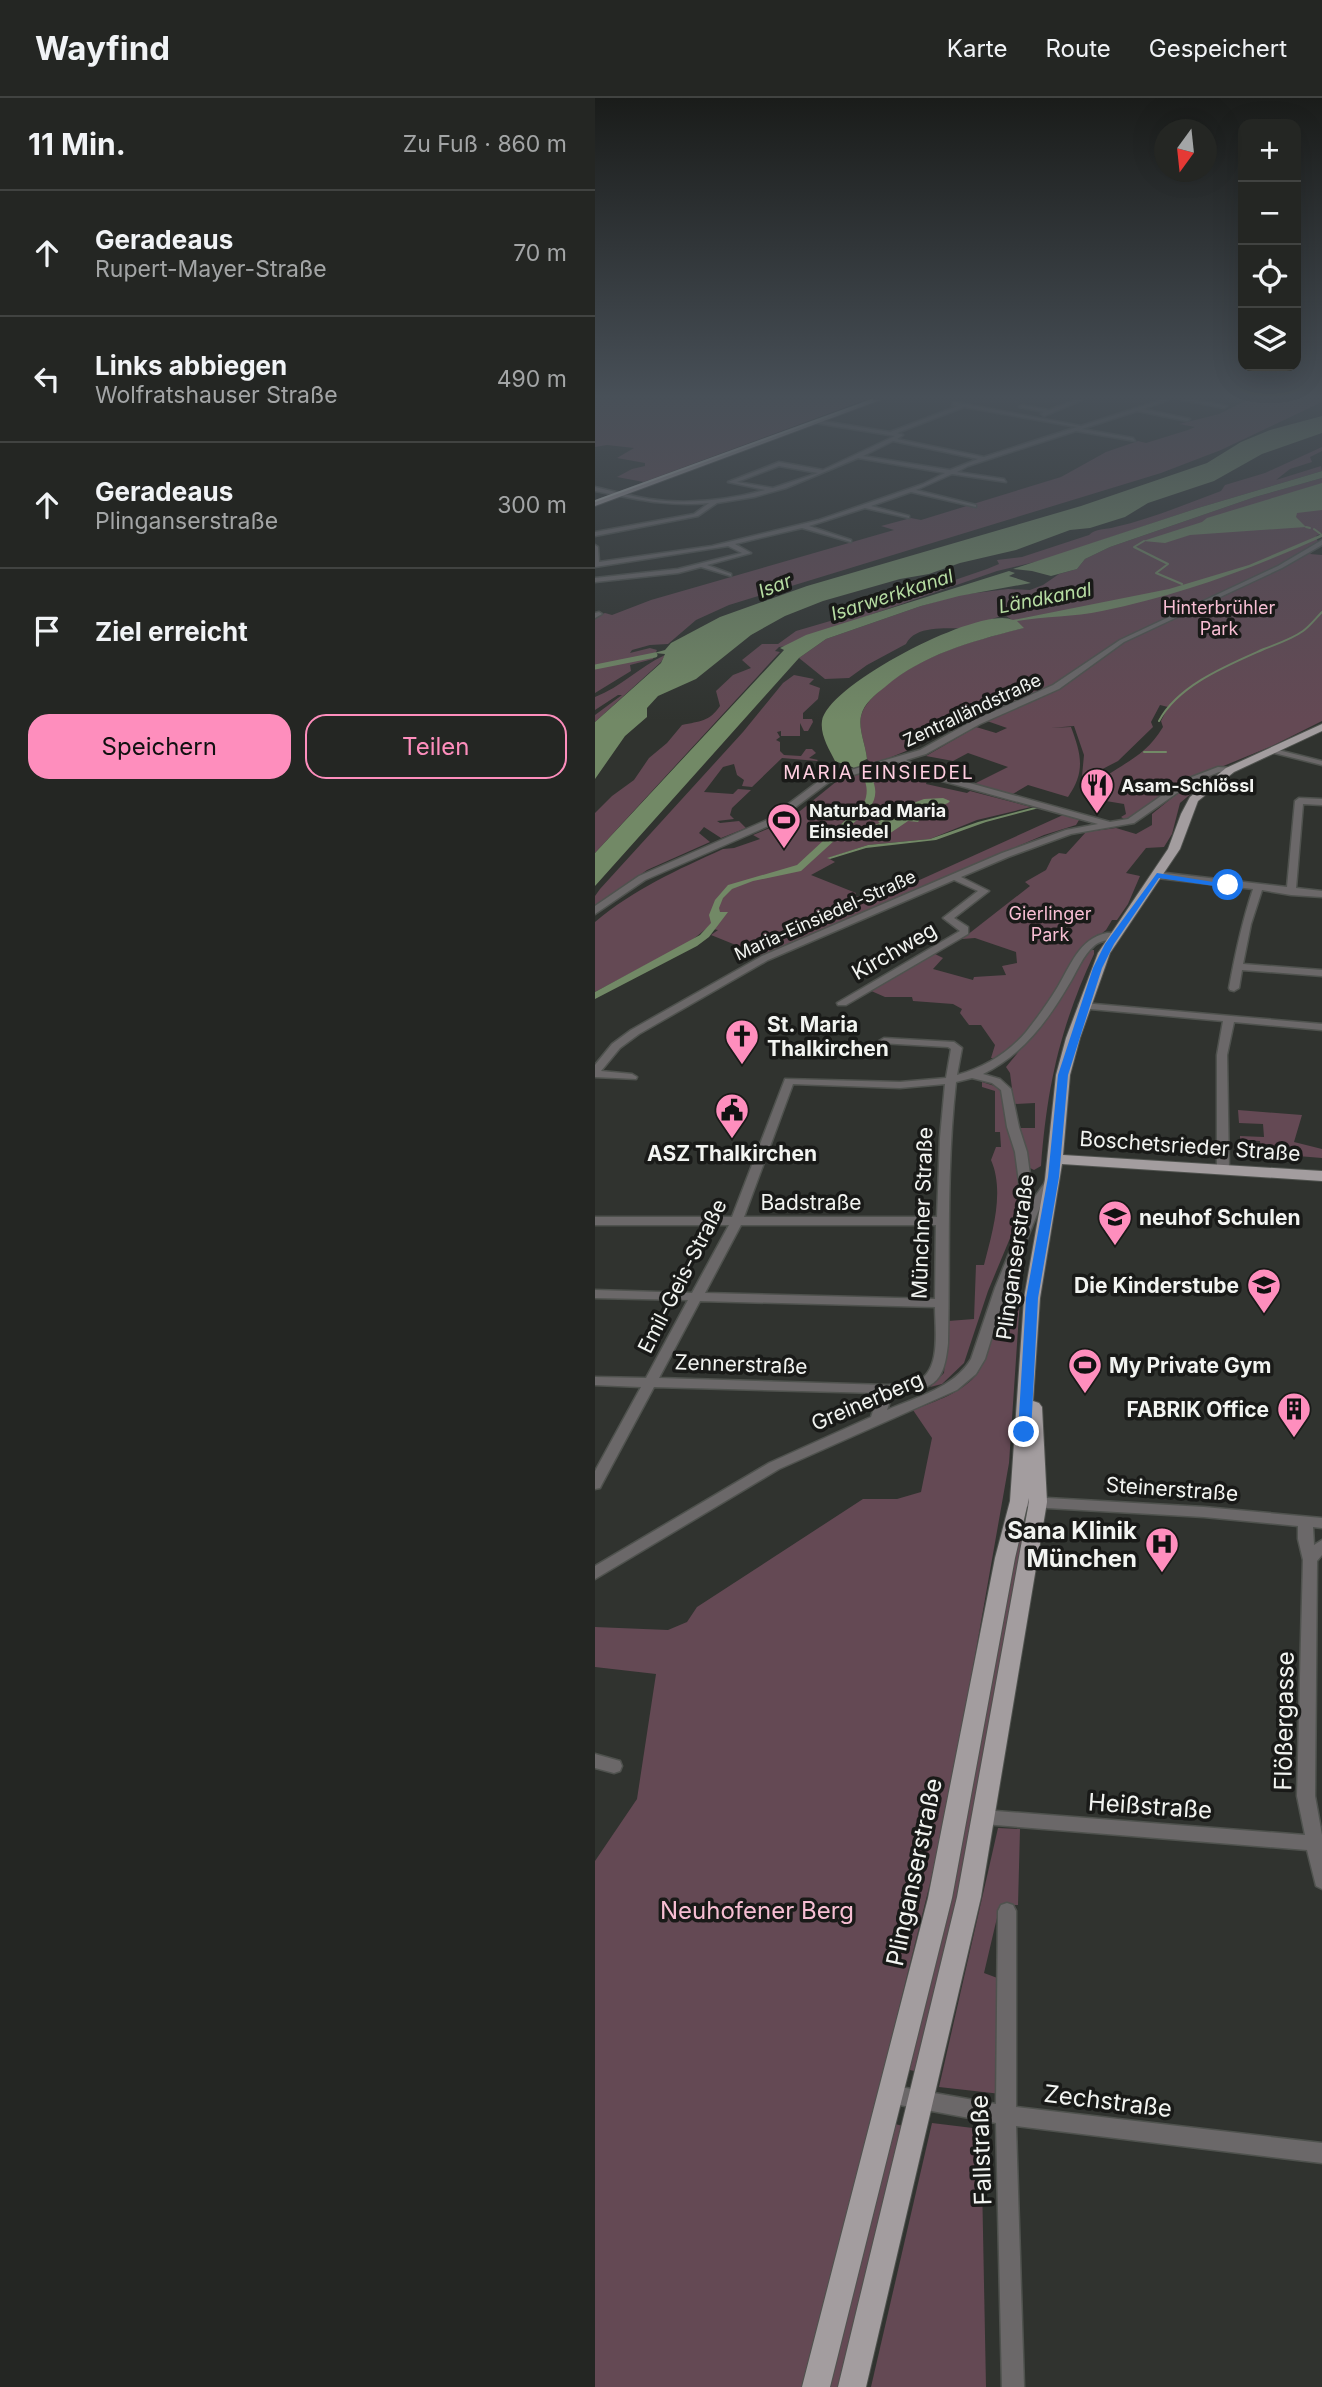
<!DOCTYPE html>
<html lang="de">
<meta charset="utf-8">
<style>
body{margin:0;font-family:Inter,sans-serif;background:#2c2e2b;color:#f1f3f6}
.controls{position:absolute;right:21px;top:21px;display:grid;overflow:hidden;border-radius:14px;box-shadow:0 7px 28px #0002}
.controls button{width:63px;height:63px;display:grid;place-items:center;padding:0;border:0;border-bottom:2px solid #414341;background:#242623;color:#f1f3f6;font:35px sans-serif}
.compass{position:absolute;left:559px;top:21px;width:63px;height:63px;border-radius:50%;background:#242623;box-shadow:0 7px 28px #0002;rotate:195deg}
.stop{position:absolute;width:21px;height:21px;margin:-16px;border:5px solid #1a73e8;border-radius:50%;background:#fff}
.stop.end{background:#1a73e8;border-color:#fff;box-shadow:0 2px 7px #0008}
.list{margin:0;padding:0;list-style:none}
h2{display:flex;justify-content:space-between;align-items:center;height:91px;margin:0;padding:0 28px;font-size:30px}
h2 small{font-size:23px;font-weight:400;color:#a3a5a6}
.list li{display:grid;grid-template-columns:46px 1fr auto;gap:21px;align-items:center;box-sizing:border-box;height:126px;padding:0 28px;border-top:2px solid #414341}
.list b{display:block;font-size:26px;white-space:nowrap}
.list p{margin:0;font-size:23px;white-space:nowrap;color:#a3a5a6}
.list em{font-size:23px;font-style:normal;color:#a3a5a6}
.actions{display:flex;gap:14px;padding:21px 28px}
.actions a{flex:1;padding:16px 0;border:2px solid #fe8ebd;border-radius:21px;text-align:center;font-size:24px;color:#fe8ebd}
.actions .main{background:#fe8ebd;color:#111}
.icon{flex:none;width:38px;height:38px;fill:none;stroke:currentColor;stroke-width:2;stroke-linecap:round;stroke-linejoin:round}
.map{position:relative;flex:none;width:727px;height:2289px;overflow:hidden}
header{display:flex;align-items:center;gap:42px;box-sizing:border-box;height:98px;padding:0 35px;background:#242623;border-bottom:2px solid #414341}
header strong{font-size:33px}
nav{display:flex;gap:38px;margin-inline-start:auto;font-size:24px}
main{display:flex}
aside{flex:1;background:#242623}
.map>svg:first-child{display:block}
.green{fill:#644954}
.water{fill:#728966}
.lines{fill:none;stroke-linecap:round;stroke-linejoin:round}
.stream{stroke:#728966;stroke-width:2}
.canal{stroke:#728966;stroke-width:5}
.minor-casing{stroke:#4f524e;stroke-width:3}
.major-casing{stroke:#4f524e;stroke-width:2}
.minor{fill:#6b6869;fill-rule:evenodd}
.major{fill:#a39d9f;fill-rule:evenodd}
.tram{stroke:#bcbebb;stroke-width:2}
.route{fill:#1a73e8}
.labels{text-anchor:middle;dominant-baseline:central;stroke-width:7;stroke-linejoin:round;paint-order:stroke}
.far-park-label{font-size:18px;fill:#f7bed3;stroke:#191a18}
.far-street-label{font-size:18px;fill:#f2f4f1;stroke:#191a18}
.far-poi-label{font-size:18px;font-weight:bold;fill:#f2f4f1;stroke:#191a18;text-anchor:start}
.far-water-label{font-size:19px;font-style:italic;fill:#b6dca2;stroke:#191a18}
.far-neighbourhood-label{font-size:19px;letter-spacing:2px;fill:#ffcee0;stroke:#191a18}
.street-label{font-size:21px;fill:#f2f4f1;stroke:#191a18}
.poi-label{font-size:21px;font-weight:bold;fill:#f2f4f1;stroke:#191a18;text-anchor:start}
.near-poi-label{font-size:24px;font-weight:bold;fill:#f2f4f1;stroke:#191a18;text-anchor:end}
.near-street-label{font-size:24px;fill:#f2f4f1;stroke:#191a18}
.near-park-label{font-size:24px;fill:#f7bed3;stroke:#191a18}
</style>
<header>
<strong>Wayfind</strong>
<nav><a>Karte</a><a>Route</a><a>Gespeichert</a></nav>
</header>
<main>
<aside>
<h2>11 Min.<small>Zu Fuß · 860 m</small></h2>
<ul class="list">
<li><svg class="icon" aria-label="ahead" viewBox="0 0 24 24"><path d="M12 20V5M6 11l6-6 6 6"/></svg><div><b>Geradeaus</b><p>Rupert-Mayer-Straße</p></div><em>70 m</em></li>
<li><svg class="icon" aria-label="left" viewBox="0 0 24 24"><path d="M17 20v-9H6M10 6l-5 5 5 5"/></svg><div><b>Links abbiegen</b><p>Wolfratshauser Straße</p></div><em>490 m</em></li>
<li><svg class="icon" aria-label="ahead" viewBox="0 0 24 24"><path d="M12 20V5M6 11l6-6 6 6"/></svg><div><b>Geradeaus</b><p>Plinganserstraße</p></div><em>300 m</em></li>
<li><svg class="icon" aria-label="arrive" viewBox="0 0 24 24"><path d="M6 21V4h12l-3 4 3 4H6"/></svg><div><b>Ziel erreicht</b></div></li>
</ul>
<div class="actions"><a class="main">Speichern</a><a>Teilen</a></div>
</aside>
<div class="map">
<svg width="727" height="2289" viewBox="0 0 727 2289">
<rect width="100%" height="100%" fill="#30332f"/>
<g class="green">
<polygon points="0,302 270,302 49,384 22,379 37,371 50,368 50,365 22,360 39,350 12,347 0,349"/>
<polygon points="652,302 727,302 727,304 626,352 566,375 134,507 101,522 73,546 55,547 37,552 35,555 55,550 62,552 58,561 35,567 36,573 0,595 0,519 10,515 17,517 56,502 299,432 286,428 316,420 326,422 466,379 511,354 543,343 551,345 593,332 600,329 584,326 624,316"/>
<path d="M727,349V353L715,359L717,364L695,371L681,382L726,368L727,373L603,410L448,462L402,473L200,543L192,548L184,549L180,553L185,554L0,755V715L17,698L39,682L54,660L72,645L87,627C105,623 114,624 125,608L121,593L138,577L156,570L147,562L167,546H183L201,533L266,514L392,471L404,466L402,462L427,459L494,437C501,430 510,432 520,429C556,421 591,406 626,393L630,387L670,375Z"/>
<path d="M727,380V435L721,438L724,447L715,456L727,457V623L677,648L592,683L532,723L526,719L531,716L529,706L511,703L505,706L494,702C497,696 500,688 505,683C530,663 549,660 568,629L566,623L573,609L565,607L556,624L558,629L523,663L492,679L487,678L489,657L479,628L456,630L476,629C486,656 491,673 473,699L433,687L416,697L379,686L413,669L373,655L358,663L331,658L381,629L401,635L412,630L392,623L413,613L403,609C361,627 321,652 277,666L272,661C271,648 263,631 266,618C269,606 280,597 289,589C330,555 378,543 428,530L410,517C396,520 380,529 367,530C351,531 320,527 311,546L272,567L254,580L230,581L204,560L231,541L326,508L364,497L413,491L435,492L448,487L464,476L482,471L490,461L515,449L660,399Z"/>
<path d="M70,557L66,564L0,624V617L27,597H23L0,612V599C26,589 44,569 70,557Z"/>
<polygon points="199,577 219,581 214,586 225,590 223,601 208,615 208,621 217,621 218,624 213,633 209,633 205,625 205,638 186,638 186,633 182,634 185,639 181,642 185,644 185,653 189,657 206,658 211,651 217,651 221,655 214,660 223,662 222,663 187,660 157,689 147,688 149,682 142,677 139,666 128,669 109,694 138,696 143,691 156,692 137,710 135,717 139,721 122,723 125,725 144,723 151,730 126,740 109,729 104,735 115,744 52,772 0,809 0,798 5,791 148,634 188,585"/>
<path d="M283,670L316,674L333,680L331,686L372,695L375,693L436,709L382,722L335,741L273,747L233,760L240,764L216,777L261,795L258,799L298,794L468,717L484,722L481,727L449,737L168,858L116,837L123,832L112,830L96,843L0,894V824C39,791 82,772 128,751L139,750L165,741L158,737L194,722L242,683Z"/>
<polygon points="623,673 585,705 577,736 569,749 551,750 531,775 545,778 533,806 522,822 517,822 511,832 487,852 443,920 407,960 396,960 400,947 386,927 374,927 365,915 367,911 358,906 318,903 317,899 290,899 274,892 340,856 348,860 338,871 378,882 379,879 411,877 407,868 422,865 421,854 380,840 367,841 435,788 430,784 451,772 457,760 464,755 471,756 491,734 521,730 541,736 557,727 557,716 594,686"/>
<path d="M495,852H499V856C465,929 452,989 446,1068L439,1072L435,1070L422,1030H440V1005L419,1006L415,975L411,969L453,918Z"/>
<path d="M387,984L406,990L427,1081L428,1109L393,1193L369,1265L347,1286L335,1289L349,1275L353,1223L379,1221L381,1167H389C397,1135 410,1094 396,1062L401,1049H406L405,1034H400V993L387,989Z"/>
<polygon points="643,1012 707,1017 699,1044 727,1051 727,1060 666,1055 665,1043 645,1042 645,1038 669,1039 668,1026 644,1025"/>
<path d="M428,1157L414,1365L377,1575L342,1757L210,2289H0V1763L42,1701L61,1576L0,1569V1529L73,1532L92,1524L102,1509L268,1401H302L326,1394L337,1340L318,1312C341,1303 367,1295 383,1275L409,1200Z"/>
<polygon points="424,1425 435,1427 379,1732 324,1974 310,1971"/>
<polygon points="403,1730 425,1731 423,1807 405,1807 389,1875 405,1881 406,1996 344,1989"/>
<polygon points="296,2025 312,2029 249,2289 231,2289"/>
<polygon points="337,2025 386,2031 391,2289 276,2289"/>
</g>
<g class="water">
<polygon points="727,318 727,335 667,356 619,383 553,405 530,419 495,430 475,432 421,452 365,465 334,476 305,481 228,503 190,518 156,537 101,581 63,598 52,610 52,619 30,638 0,681 0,624 66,565 70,556 59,555 70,552 76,545 125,519 212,488 486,408 612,365 646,344 675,332"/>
<polygon points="727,373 727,380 660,399 515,449 490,461 482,471 456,478 437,473 418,471 603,410"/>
<polygon points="727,385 727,412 702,415 701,419 711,429 595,437 570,445 548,443 607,424 612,420"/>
<path d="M727,436V439C656,471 584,497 507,513C479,519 450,518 422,523L429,530C379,543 330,555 290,589C280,597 269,605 266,618C263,631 271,648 272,661L265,664C278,678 287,694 274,711L206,773L158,783L137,791L128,800L124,810L125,814H133L114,839L102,848L0,901V894L105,837L116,825L114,817L120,802L133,787L202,767L269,705C275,692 271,676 257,669C252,666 246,666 240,663C234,651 225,637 227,623C232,586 388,506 418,522L574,491L654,467Z"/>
<polygon points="414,473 420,475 414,478 436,485 364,498 326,508 231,541 204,560 0,788 0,755 189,552 185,550 211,537"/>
<path d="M348,700L355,703L353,705C342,710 331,712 323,724L313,723L291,738L274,733L277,731L274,729L285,725L283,723L301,715L319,717L305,710L329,701Z"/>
<polygon points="444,708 448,709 391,724 341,742 271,750 235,761 232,760 273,747 335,741 383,724"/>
</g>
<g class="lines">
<g class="stream">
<polyline points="711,429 715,430"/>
<polyline points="719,431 727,437"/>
<polyline points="549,443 539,449 573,466 561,475 587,486"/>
<path d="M564,623C583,587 633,567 669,551C682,546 697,541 708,533C715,528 721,520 727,514"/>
<polyline points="549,654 571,654"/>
</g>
<polyline class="canal" points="0,569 60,557"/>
<g class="minor-casing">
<g id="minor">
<polygon points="480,302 487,302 449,318 446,316 449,314 424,309 427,307 454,312"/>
<path d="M566,302H573L548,311L595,321L592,323L542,313L487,331L538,340L540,343L481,333L373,368L362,374L409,381L411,384L357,376L321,392L381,407V409L316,394L276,408L314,418V420L270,410L214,428L256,442V444L207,430L140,446L156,455L112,467L136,476V478L106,469L83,475L0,484V480L83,471L147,455L133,448L0,469V447L3,449L4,464L117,448L224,422L328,386L350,375L263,360L191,390L159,399L122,405L103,418L0,438V434L99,416L114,405C72,409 41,401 0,393V389C18,393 36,398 54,401C92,407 133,402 170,392L133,384L184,364L228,372L300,338L220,325L222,322L295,334L363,308L357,307L359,304L486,328ZM369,309L482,329L389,359L302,341L308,337L302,335ZM298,343L383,361L355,372L268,358ZM184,368L223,375L178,390L142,384Z"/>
<polygon points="587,302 600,302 632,308 629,310"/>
<polygon points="727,442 727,447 687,470 529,544 464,591 385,626 331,656 311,662 328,672 515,724 533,721 589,682 623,669 638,670 638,674 624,674 595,686 539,725 476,736 413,759 366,779 394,793 359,820 373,829 373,836 251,907 243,907 242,905 365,833 348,820 383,793 359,782 173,862 44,936 25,950 6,973 37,976 42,979 41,981 0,979 0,967 17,946 36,932 167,858 407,755 471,732 503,726 322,676 303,664 234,684 178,726 50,782 0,816 0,808 44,778 172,722 228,680 325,652 379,622 458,587 525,542 683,468"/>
<polygon points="4,514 7,516 0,520 0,515"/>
<polygon points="675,650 727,663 727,667 675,654"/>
<path d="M704,700L727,701V707L708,706L701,790L727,793V799L696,797L667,792L656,826L648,866L727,872V878L647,872L644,890L639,893L635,892L634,890C640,857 647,824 658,791L562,780L557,777L562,774L692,789L700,703Z"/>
<path d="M512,835H519L524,838C516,843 508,841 500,847C487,858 482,874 473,888C452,924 427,957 388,976L405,981L416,991L424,1029L432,1054L438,1099L439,1100L451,1083H459L461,1085L445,1109L412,1190L390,1261L381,1276L362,1292L184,1371L0,1481V1468L174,1365L276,1319L284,1295L59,1289L7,1386L5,1390L0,1391V1373L46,1289L0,1287V1279L51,1280L93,1202L0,1200V1192L97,1195L134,1127H0V1119H137L190,981L305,984L351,980L356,951L353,949L285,945L284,943L289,940L359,944L367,950L362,977C390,969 412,956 431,934C442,920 453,905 462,890C475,869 484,840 512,835ZM377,980L397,985L406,992L412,1029L420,1054L426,1099L433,1109L400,1190L376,1261C359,1290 321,1299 292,1312L298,1295C337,1291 349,1288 353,1245C355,1158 351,1072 361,984ZM198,986L305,990L350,986L345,1040L342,1119H149ZM146,1127H341L340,1201L110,1195ZM105,1203L340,1209C340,1231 347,1275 320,1284C312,1287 300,1286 292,1287L64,1280Z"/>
<polygon points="488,905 727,926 727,932 639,924 632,957 634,1071 628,1074 622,1071 622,957 628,923 484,910 484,906"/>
<polygon points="435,1399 609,1409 727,1420 727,1430 718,1429 719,1447 727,1442 727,1457 722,1463 720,1698 727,1737 727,1791 721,1788 712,1752 388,1726 382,1724 379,1719 382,1714 388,1712 710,1737 702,1698 708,1462 703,1441 703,1428 609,1419 435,1409 430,1408 428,1404 430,1400"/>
<polygon points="0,1656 25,1663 27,1668 25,1673 19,1675 0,1670"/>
<polygon points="412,1805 418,1807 421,1813 421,2009 727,2045 727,2065 421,2028 429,2289 407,2289 401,2025 294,2005 287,2003 284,1996 287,1989 294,1987 401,2006 403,1813 406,1807"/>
</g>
</g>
<g class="major-casing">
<g id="major">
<polygon points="276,302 285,302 0,408 0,403"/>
<polygon points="727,626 727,633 639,674 603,703 585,751 515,855 485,940 475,977 468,1057 727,1073 727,1083 467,1066 445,1200 438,1303 444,1305 447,1309 452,1404 386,1799 271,2289 243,2289 362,1799 434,1404 434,1400 420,1460 357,1800 235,2289 207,2289 333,1800 400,1460 415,1403 429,1200 450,1081 461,977 471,940 503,855 573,751 586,716 595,699 631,670"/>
</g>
</g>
<use href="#minor" class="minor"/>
<use href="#major" class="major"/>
<polyline class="tram" points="0,403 277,302"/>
</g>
<linearGradient id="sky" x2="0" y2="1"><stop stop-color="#1a1c1a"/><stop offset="0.48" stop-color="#485058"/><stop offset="1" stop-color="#485058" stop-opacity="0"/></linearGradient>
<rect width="727" height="623" fill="url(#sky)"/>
<polygon class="route" points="562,775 637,787 633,790 564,780 519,846 507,870 473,977 464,1079 443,1200 436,1334 429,1338 423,1334 431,1200 453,1079 463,977 498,870 510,846"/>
<defs>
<g id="restaurant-pin" transform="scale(1.75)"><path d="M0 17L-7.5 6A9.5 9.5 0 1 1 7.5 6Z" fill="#fe8ebd" stroke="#191a18"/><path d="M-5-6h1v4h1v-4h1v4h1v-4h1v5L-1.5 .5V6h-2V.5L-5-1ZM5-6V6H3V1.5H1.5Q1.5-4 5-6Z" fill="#111"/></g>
<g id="stadium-pin" transform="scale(1.75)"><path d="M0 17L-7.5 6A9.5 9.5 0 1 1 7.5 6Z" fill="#fe8ebd" stroke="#191a18"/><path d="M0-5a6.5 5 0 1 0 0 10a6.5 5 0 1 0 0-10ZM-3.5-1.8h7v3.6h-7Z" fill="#111"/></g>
<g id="church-pin" transform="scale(1.75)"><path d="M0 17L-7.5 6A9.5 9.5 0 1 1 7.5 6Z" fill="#fe8ebd" stroke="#191a18"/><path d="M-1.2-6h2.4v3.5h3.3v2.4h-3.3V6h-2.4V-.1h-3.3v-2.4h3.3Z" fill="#111"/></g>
<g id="civic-pin" transform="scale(1.75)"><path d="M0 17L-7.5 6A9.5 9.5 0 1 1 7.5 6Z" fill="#fe8ebd" stroke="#191a18"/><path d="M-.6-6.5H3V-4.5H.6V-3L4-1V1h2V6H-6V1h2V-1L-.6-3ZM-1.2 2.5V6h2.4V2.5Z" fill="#111"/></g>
<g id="school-pin" transform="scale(1.75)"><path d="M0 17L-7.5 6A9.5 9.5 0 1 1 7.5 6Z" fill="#fe8ebd" stroke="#191a18"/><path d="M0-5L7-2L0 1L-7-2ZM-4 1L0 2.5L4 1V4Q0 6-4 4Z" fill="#111"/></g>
<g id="building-pin" transform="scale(1.75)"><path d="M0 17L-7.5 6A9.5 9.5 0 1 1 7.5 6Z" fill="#fe8ebd" stroke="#191a18"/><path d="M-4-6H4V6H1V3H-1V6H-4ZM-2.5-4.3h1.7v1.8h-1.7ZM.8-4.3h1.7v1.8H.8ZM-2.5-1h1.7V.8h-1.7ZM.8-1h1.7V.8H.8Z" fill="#111"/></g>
<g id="hospital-pin" transform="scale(1.75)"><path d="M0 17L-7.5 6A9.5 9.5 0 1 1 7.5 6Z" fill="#fe8ebd" stroke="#191a18"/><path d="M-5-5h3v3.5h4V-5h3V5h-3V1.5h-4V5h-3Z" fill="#111"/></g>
</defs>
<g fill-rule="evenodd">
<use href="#restaurant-pin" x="502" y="687"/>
<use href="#stadium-pin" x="189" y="722"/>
<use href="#church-pin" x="147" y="938"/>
<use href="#civic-pin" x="137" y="1012"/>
<use href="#school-pin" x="520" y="1119"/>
<use href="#school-pin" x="669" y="1187"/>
<use href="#stadium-pin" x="490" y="1267"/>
<use href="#building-pin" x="699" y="1311"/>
<use href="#hospital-pin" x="567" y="1446"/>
</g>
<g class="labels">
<g class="far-park-label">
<text x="624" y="509">Hinterbrühler<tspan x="624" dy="21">Park</tspan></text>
<text x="455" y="815">Gierlinger<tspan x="455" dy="21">Park</tspan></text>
</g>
<g class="far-street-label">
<text transform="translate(377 612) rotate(-25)">Zentralländstraße</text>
<text transform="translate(230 817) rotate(-24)">Maria-Einsiedel-Straße</text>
</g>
<g class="far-poi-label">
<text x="526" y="687">Asam-Schlössl</text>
<text x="214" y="712">Naturbad Maria<tspan x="214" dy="21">Einsiedel</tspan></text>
</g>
<g class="far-water-label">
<text transform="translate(180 488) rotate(-21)">Isar</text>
<text transform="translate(297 497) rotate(-18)">Isarwerkkanal</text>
<text transform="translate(450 500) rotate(-11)">Ländkanal</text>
</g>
<g class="far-neighbourhood-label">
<text x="284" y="674">MARIA EINSIEDEL</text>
</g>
<g class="street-label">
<text transform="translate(299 853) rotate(-30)">Kirchweg</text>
<text transform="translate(595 1048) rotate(4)">Boschetsrieder Straße</text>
<text x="216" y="1104">Badstraße</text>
<text transform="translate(327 1115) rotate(-88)">Münchner Straße</text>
<text transform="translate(420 1159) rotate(-82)">Plinganserstraße</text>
<text transform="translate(87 1178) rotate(-63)">Emil-Geis-Straße</text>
<text transform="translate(146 1266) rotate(2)">Zennerstraße</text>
<text transform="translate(272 1303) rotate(-23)">Greinerberg</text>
<text transform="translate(577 1391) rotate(4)">Steinerstraße</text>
</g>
<g class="poi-label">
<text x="172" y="926">St. Maria<tspan x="172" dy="24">Thalkirchen</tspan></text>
<text x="137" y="1055" text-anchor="middle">ASZ Thalkirchen</text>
<text x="544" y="1119">neuhof Schulen</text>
<text x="644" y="1187" text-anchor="end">Die Kinderstube</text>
<text x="514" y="1267">My Private Gym</text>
<text x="674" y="1311" text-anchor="end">FABRIK Office</text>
</g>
<g class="near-poi-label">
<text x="542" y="1432">Sana Klinik<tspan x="542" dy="28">München</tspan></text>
</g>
<g class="near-street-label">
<text transform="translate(689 1623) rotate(-89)">Flößergasse</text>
<text transform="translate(555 1708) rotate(4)">Heißstraße</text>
<text transform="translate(319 1774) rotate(-78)">Plinganserstraße</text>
<text transform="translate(513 2003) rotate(7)">Zechstraße</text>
<text transform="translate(386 2052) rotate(-92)">Fallstraße</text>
</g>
<g class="near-park-label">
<text x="162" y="1812">Neuhofener Berg</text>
</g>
</g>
</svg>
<div class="controls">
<button>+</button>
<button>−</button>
<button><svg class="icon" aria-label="locate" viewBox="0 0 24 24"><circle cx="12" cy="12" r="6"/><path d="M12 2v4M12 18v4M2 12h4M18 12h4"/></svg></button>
<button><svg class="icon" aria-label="layers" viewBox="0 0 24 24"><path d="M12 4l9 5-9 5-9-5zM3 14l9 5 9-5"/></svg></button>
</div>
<svg class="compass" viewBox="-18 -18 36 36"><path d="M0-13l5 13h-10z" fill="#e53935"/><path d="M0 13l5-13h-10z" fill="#a3a5a6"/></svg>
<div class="stop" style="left:633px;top:787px"></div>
<div class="stop end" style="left:429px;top:1334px"></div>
</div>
</main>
